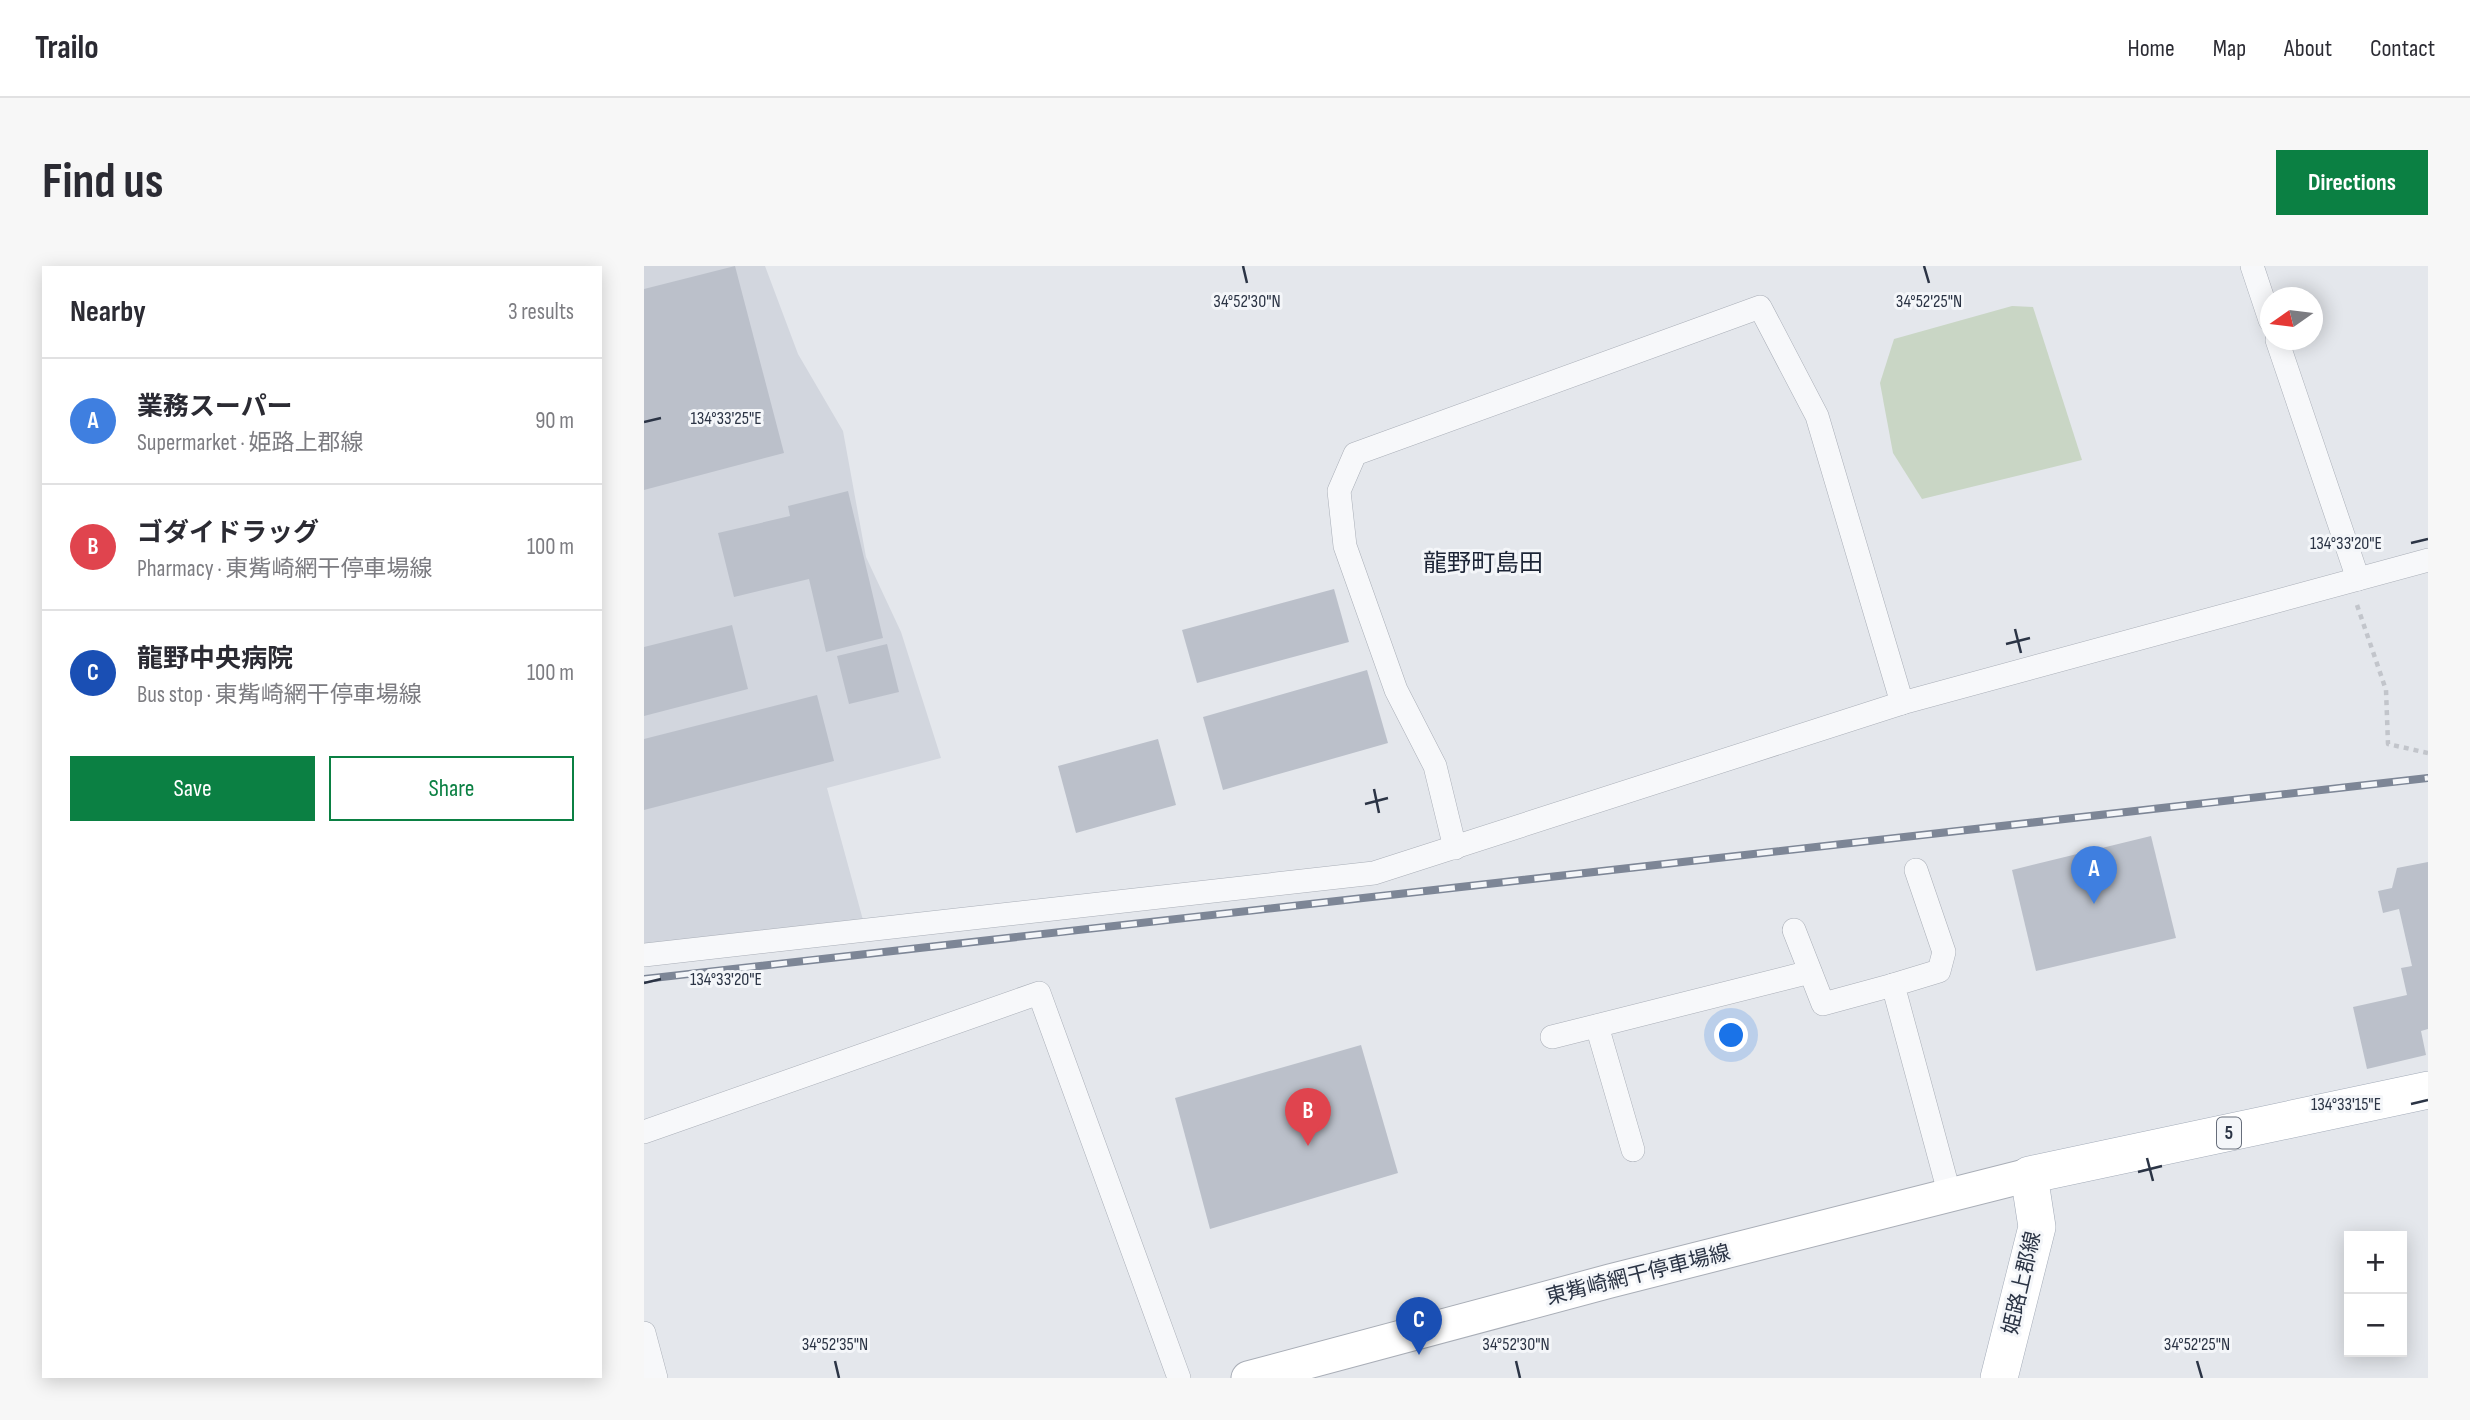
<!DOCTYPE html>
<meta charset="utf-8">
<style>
body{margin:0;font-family:"Sofia Sans Condensed","Noto Sans JP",sans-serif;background:#f7f7f7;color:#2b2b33}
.controls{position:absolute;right:21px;bottom:21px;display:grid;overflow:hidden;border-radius:0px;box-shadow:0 4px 18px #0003}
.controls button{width:63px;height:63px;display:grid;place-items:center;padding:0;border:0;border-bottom:2px solid #e1e1e2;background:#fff;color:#2b2b33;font:35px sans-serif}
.compass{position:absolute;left:1616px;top:21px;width:63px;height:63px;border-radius:50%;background:#fff;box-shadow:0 4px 18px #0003;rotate:256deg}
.you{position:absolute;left:1088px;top:770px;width:24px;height:24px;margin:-18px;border:5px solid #fff;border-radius:50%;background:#1a73e8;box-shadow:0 0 0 10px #1a73e833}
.badge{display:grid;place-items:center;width:46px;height:46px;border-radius:50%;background:#0b8043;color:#fff;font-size:23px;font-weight:700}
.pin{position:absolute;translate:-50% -58px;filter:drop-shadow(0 2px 4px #0008)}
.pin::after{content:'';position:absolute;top:37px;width:24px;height:21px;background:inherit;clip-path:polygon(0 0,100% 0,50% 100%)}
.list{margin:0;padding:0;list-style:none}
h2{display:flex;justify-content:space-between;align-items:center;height:91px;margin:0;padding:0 28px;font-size:30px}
h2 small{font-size:23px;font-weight:400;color:#7c7c81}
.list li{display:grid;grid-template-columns:46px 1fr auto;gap:21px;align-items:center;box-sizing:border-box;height:126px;padding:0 28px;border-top:2px solid #e1e1e2}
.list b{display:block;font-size:26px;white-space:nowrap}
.list p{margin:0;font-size:23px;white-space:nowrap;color:#7c7c81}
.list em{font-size:23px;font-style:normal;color:#7c7c81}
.actions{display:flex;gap:14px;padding:21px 28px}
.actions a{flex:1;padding:16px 0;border:2px solid #0b8043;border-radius:0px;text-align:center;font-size:24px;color:#0b8043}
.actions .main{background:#0b8043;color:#fff}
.map{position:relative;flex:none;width:1784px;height:1112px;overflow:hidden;border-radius:0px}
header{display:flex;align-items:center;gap:42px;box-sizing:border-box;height:98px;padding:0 35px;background:#fff;border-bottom:2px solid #e1e1e2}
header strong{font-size:33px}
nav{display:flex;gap:38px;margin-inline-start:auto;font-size:24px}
.intro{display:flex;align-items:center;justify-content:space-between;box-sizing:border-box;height:168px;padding:0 42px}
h1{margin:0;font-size:49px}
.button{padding:18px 32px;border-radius:0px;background:#0b8043;color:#fff;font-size:24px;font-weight:700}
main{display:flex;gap:42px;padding:0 42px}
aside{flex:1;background:#fff;border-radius:0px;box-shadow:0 4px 18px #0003}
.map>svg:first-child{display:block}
.built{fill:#d2d6de}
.green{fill:#c9d6c5}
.building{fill:#bbc0ca}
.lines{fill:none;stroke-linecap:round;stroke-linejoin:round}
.street-casing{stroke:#a9aeb7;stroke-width:24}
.secondary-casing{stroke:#a9aeb7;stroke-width:35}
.primary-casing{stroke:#a3abb8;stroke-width:38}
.path{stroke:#c2c5cb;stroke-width:4.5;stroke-dasharray:5 5;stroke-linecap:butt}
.street{stroke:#f7f8fa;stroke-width:23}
.secondary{stroke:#fff;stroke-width:33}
.primary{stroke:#fff;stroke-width:37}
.rail-casing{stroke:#7d8696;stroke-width:8}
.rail{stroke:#f4f6f9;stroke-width:5;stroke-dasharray:16;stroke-linecap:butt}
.ticks{fill:none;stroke:#2b3445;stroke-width:2.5}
.labels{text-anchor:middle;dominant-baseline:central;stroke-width:6;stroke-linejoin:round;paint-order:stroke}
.shield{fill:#f4f6f9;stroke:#676e7b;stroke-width:2}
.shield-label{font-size:19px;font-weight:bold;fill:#2b3445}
.street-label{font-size:21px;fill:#2b3445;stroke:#f4f6f9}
.quarter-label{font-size:24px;fill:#1d2536;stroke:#f4f6f9}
.ticks-label{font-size:18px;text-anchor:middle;fill:#2b3445;stroke:#f4f6f9;stroke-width:6;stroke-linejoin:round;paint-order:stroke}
</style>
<header>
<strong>Trailo</strong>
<nav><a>Home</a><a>Map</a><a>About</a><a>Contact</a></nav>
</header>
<div class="intro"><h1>Find us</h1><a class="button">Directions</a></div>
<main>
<aside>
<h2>Nearby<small>3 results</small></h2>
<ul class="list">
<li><span class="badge" style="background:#3f7fe0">A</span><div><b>業務スーパー</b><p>Supermarket · 姫路上郡線</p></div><em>90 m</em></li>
<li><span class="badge" style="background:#e0444e">B</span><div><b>ゴダイドラッグ</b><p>Pharmacy · 東觜崎網干停車場線</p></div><em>100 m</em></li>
<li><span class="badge" style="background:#1a4fb4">C</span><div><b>龍野中央病院</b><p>Bus stop · 東觜崎網干停車場線</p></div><em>100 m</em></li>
</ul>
<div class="actions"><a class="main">Save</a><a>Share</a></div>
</aside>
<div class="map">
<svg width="1784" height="1112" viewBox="0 0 1784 1112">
<rect width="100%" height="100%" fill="#e4e7ec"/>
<polygon class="built" points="0,0 121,0 154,88 199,165 222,291 257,366 297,492 183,522 219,654 0,678"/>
<polygon class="green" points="1368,40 1389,41 1438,194 1278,233 1249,187 1236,117 1250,73"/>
<g class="building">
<polygon points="91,0 140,187 0,224 0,23"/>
<polygon points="204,225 239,372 182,386 165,313 90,331 74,267 146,250 144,240"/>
<polygon points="690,323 705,376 553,417 538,364"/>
<polygon points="88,359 104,423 0,450 0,381"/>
<polygon points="243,378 255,426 205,438 193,390"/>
<polygon points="723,404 744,477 579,524 559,451"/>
<polygon points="173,429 190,495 0,544 0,473"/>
<polygon points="514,473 532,539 432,567 414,500"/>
<polygon points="1507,570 1532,672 1392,705 1368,604"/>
<polygon points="1784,596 1784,763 1777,765 1782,789 1723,803 1709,741 1763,729 1757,702 1768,700 1755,643 1739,647 1734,625 1748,622 1753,602"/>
<polygon points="717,779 754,907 566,963 531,832"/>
</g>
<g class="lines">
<g class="street-casing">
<g id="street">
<polyline points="1608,0 1626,54"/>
<polyline points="1633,74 1714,313"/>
<polyline points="811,582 791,500 752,424 701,280 695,225 711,188 1116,41 1173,150 1258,437"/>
<polyline points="1272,604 1300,686 1295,705 1249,719 1306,930"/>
<polyline points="1150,664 1179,738 1249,719"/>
<polyline points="0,689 730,607 1258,437 1784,294"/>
<polyline points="953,760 989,884"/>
<polyline points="908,771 1166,706"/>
<polyline points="0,866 395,727 535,1112"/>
<polyline points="0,1067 12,1112"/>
</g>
</g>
<g class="secondary-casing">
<polyline id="secondary" points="604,1112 966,1015 1385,909"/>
</g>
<g class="primary-casing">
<polyline id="primary" points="1355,1112 1393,961 1385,909 1784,824"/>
</g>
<polyline class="path" points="1713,339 1742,424 1744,478 1784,487"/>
<use href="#street" class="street"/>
<use href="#secondary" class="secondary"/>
<use href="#primary" class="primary"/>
<g class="rail-casing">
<polyline id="rail" points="0,713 1784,512"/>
</g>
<use href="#rail" class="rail"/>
</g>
<path class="ticks" d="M599,0L603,17M1280,0L1285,17M0,156L17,152M1767,277L1784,273M1371,363L1377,387M1362,378L1386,372M730,523L735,547M721,538L744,532M0,717L17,713M1767,838L1784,834M1503,892L1509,915M1494,906L1518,900M191,1095L195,1112M872,1095L876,1112M1553,1095L1558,1112"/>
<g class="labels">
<rect class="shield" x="1573" y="851.5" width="24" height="31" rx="5"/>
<g class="shield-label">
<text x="1585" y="867">5</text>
</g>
<g class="street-label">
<text transform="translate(994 1009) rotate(-14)">東觜崎網干停車場線</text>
<text transform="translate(1378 1017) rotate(-77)">姫路上郡線</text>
</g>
<g class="quarter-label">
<text x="839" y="297">龍野町島田</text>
</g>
</g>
<g class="ticks-label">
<text x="603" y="41">34°52'30"N</text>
<text x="1285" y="41">34°52'25"N</text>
<text x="82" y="158">134°33'25"E</text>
<text x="1702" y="283">134°33'20"E</text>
<text x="82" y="719">134°33'20"E</text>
<text x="1702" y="844">134°33'15"E</text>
<text x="191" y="1084">34°52'35"N</text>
<text x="872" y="1084">34°52'30"N</text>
<text x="1553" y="1084">34°52'25"N</text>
</g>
</svg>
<div class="controls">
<button>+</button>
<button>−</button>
</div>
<svg class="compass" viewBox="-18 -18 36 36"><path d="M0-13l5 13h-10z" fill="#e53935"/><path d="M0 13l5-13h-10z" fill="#7c7c81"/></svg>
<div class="you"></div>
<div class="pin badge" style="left:1450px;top:638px;background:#3f7fe0">A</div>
<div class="pin badge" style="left:664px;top:880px;background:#e0444e">B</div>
<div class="pin badge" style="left:775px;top:1089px;background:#1a4fb4">C</div>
</div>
</main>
